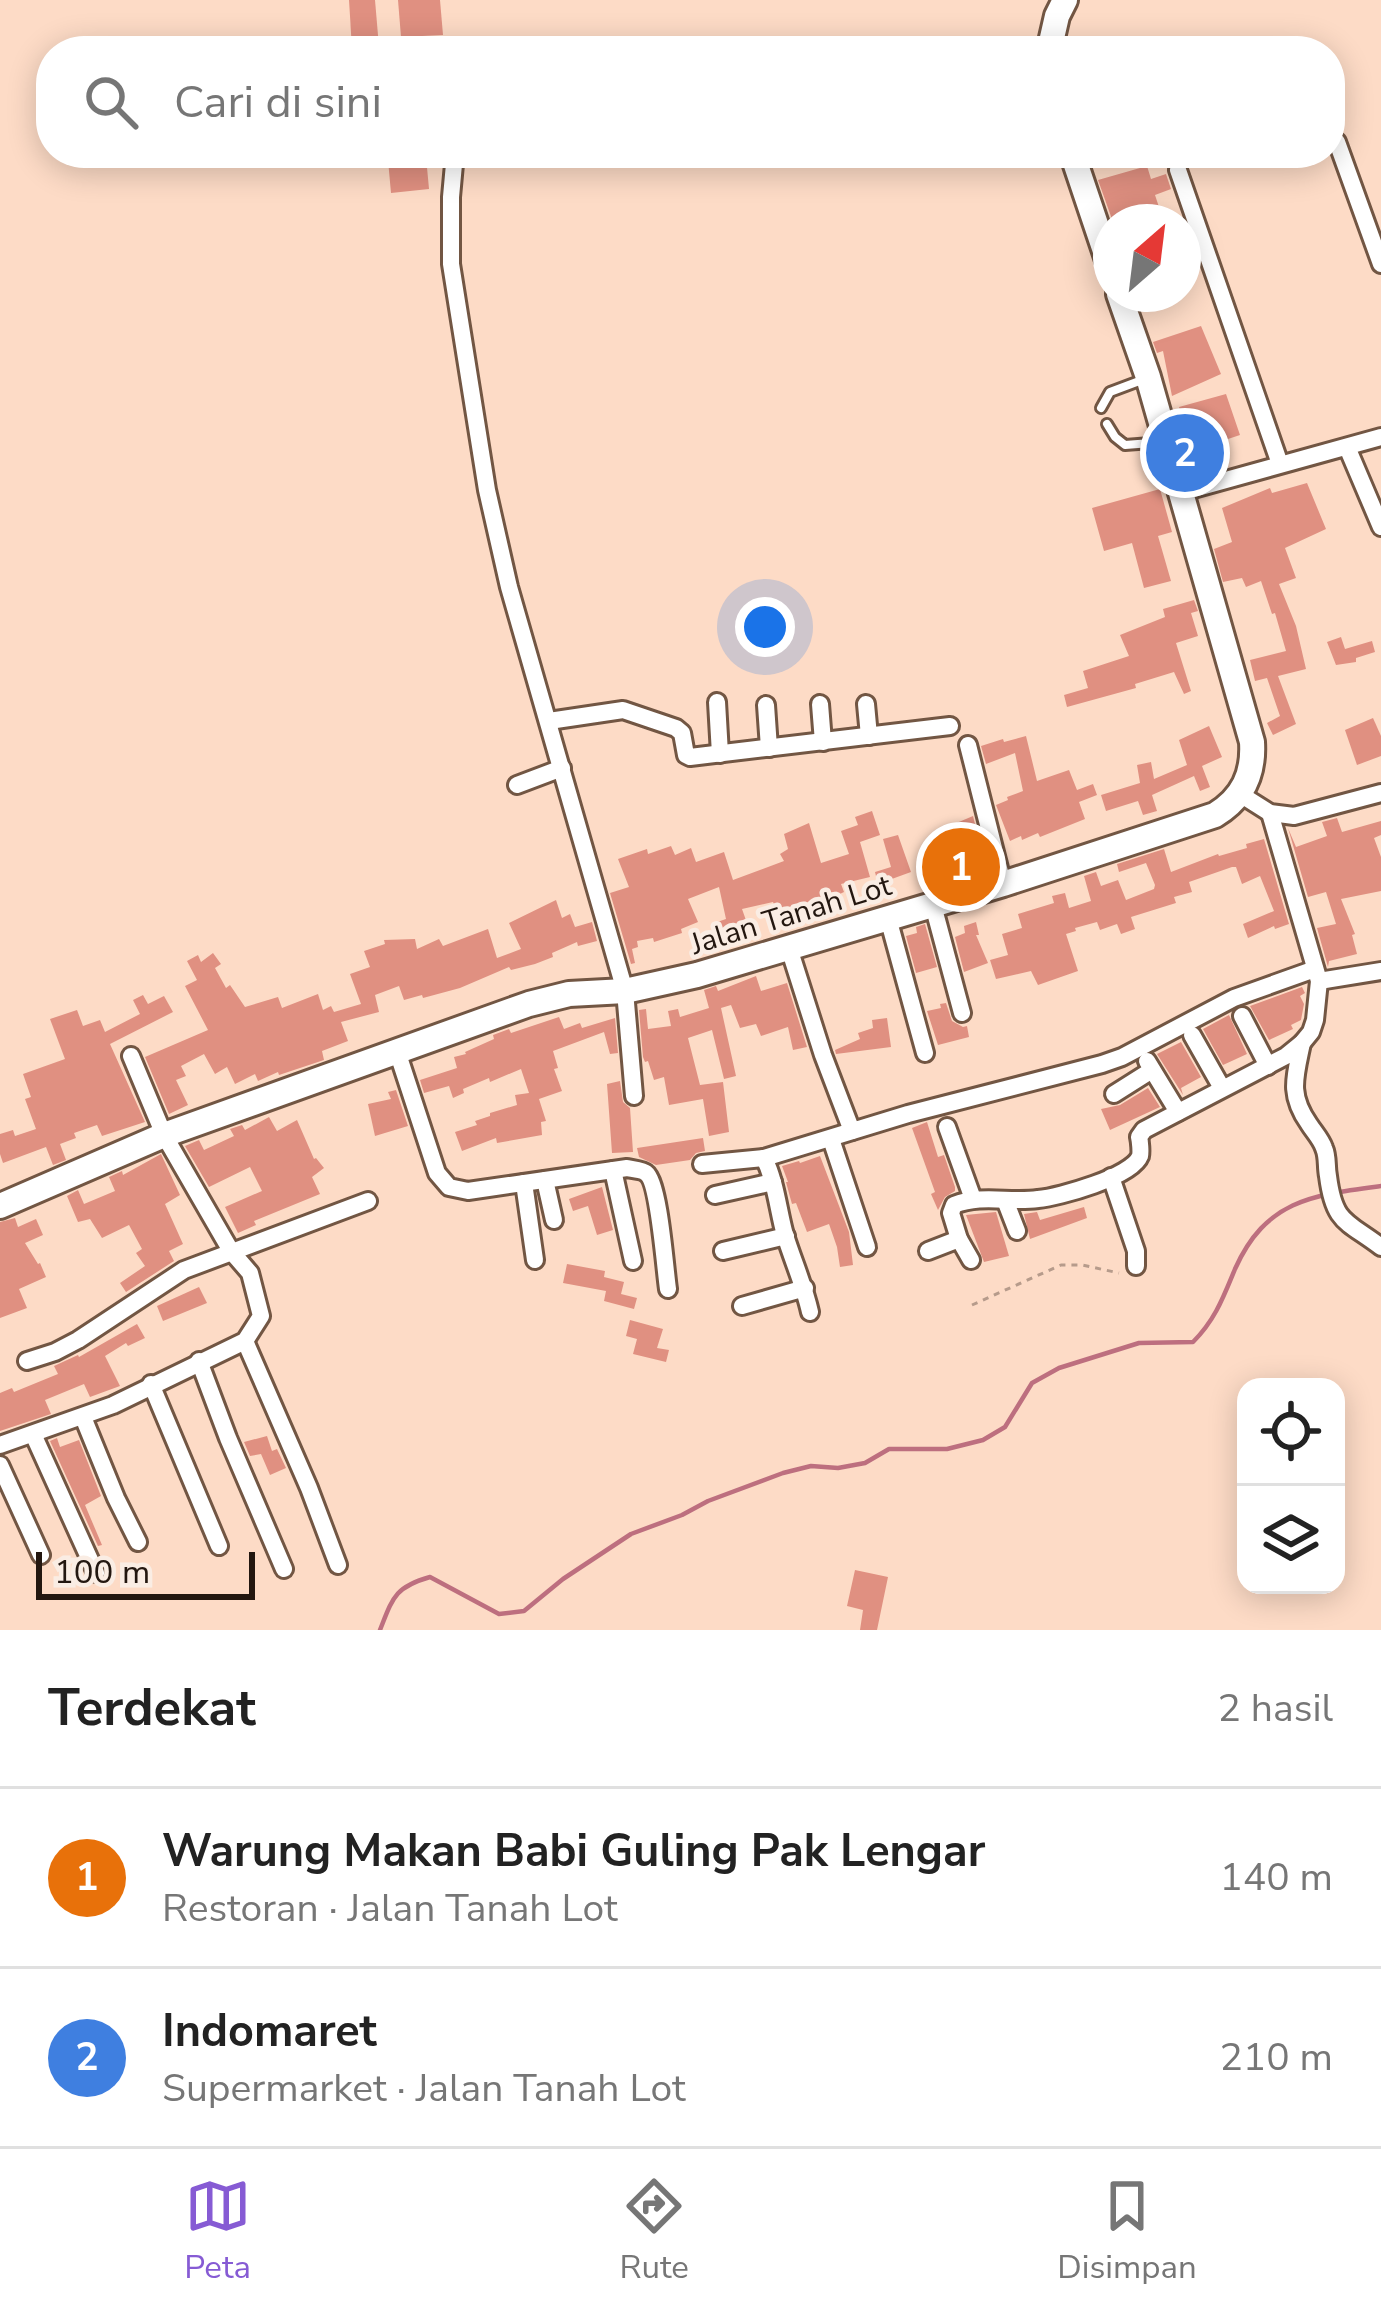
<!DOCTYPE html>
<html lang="id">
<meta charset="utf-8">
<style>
body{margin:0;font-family:"Nunito Sans",sans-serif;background:#f6f6f6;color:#222}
.controls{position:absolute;right:36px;bottom:36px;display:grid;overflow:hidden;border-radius:24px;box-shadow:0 6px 30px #0003}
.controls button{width:108px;height:108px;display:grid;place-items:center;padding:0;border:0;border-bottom:3px solid #e0e0e0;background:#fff;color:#222;font:60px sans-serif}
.compass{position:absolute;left:1093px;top:204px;width:108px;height:108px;border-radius:50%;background:#fff;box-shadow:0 6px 30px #0003;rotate:28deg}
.scale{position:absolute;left:36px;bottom:30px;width:219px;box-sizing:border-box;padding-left:12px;border:6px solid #231710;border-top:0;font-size:33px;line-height:42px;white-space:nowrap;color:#231710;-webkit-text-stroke:9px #faede4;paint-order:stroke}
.you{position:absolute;left:765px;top:627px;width:42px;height:42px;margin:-30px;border:9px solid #fff;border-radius:50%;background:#1a73e8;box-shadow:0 0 0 18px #1a73e833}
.badge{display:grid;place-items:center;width:78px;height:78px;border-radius:50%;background:#865bd4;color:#fff;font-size:39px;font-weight:700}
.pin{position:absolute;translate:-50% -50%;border:6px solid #fff;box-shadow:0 3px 12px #0006}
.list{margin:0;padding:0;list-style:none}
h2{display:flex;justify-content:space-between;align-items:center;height:156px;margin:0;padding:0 48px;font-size:51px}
h2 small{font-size:39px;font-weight:400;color:#767676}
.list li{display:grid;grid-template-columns:78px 1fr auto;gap:36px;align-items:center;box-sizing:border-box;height:180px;padding:0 48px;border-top:3px solid #e0e0e0}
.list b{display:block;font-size:45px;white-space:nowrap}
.list p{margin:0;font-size:39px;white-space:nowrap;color:#767676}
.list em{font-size:39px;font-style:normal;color:#767676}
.icon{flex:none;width:66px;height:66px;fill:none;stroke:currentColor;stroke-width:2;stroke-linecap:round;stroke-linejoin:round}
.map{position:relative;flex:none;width:1381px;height:1630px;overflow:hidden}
.search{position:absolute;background:#fff;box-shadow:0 6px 30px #0003;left:36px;right:36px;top:36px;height:132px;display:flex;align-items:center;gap:30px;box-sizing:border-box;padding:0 42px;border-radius:48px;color:#767676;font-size:45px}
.sheet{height:516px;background:#fff}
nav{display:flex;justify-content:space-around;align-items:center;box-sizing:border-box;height:168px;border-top:3px solid #e0e0e0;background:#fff;font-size:33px;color:#767676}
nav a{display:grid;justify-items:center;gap:6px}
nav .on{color:#865bd4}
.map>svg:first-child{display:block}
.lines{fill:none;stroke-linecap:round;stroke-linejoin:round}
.stream{stroke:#bd6f7f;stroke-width:4.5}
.building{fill:#e09081}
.service-casing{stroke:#725643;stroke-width:14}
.minor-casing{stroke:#725643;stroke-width:22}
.secondary-casing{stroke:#725643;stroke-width:30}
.path{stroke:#b69b8b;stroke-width:3;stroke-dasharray:6 6;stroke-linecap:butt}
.service{stroke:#fff;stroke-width:8}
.minor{stroke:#fff;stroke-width:16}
.secondary{stroke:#fff;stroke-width:24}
.labels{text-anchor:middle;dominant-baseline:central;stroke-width:9;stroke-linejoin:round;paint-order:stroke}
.street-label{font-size:30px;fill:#231710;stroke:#faede4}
</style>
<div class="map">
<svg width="1381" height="1630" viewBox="0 0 1381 1630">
<rect width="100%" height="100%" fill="#fddbc6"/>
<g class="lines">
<path class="stream" d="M380,1630C393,1597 395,1587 430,1577L499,1614L524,1611L563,1579L631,1534L682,1515L708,1501L783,1473L811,1466L838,1468L865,1463L889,1449H947L983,1440L1005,1427L1032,1383L1059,1368L1139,1343L1193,1342C1215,1320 1223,1298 1235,1269C1266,1200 1312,1195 1381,1186"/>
</g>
<g class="building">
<polygon points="349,0 375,0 379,47 352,49"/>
<polygon points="398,0 440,0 443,35 401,37"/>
<polygon points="426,157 429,189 391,193 388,160"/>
<polygon points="1147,166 1151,179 1166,174 1171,189 1155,195 1160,210 1113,222 1098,180"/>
<polygon points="1201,326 1221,374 1172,396 1163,351 1157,353 1153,342"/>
<polygon points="1226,394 1240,435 1207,446 1211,457 1190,464 1180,429 1185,427 1179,407"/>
<polygon points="1307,483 1326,529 1285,548 1296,578 1279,584 1296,626 1306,669 1278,676 1296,724 1273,735 1267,723 1280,716 1267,678 1255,681 1250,660 1286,651 1275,613 1272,614 1261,581 1246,587 1242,578 1223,582 1214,549 1232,542 1222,508 1270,488 1272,493"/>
<polygon points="1160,489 1172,532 1158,536 1171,581 1144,588 1132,543 1104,551 1092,508"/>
<polygon points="1194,600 1198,611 1191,613 1198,636 1176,643 1191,691 1184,694 1174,672 1135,684 1136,688 1067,707 1064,695 1088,688 1083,671 1129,656 1120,635 1165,617 1163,609"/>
<polygon points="1341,637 1345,649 1372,641 1375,652 1356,658 1356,662 1336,665 1327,642"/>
<polygon points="1373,718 1381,736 1381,756 1357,765 1345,730"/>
<polygon points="1209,726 1222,757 1202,766 1210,787 1200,791 1194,776 1152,795 1157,811 1143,815 1138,801 1106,811 1101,795 1140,783 1137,765 1151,762 1154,779 1187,765 1179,740"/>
<polygon points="1026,736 1037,781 1069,770 1077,790 1093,784 1097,795 1079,802 1085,819 1040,837 1038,833 1022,840 1021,836 1010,841 996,805 1008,800 1007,797 1023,791 1015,753 986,764 981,746 1003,739 1004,742"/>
<polygon points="872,811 880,835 860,842 870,877 841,884 844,892 821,903 777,912 773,902 742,909 748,926 721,933 717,922 726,919 719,887 688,899 698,922 681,929 682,933 654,942 653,938 637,941 638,947 632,949 635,963 631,964 610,893 629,887 618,859 647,849 648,854 671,846 675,855 691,848 696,862 724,852 733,880 784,861 780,854 788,849 784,834 809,823 821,863 849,854 841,831 858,825 855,817"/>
<polygon points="973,816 977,832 959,841 965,858 961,859 963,868 922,881 918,868 935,863 926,839 949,832 947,827"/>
<polygon points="1337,818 1342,832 1381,821 1381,835 1374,838 1381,857 1381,891 1341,899 1355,934 1352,935 1357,954 1329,961 1328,967 1317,928 1336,924 1326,892 1308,897 1288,828 1296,847 1327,836 1322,822"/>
<polygon points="898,835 911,872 878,884 875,872 891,867 883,839"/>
<polygon points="1264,839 1289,924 1275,929 1274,926 1248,938 1243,924 1274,911 1260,876 1242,884 1236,867 1232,867 1189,882 1192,892 1174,897 1176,903 1131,917 1135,929 1121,934 1117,924 1100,930 1097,922 1075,928 1076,931 1066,934 1078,971 1038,985 1031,971 996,979 990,960 1008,955 1002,934 1022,928 1018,914 1054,903 1052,896 1065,893 1069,908 1091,901 1084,876 1096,872 1101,886 1118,880 1126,900 1154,889 1155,885 1146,863 1119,872 1117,864 1164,849 1171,872 1218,854 1219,856 1247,848 1246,844"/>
<polygon points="556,900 562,918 570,914 575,927 592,922 597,941 578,946 577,942 552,953 553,957 535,964 511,970 509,967 460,988 423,998 422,995 404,1000 399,986 375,995 379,1012 341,1022 348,1041 322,1051 324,1060 279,1075 278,1072 258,1081 255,1074 235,1084 227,1067 215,1074 204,1054 181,1066 186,1076 176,1080 188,1105 169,1114 145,1057 208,1030 185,986 197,980 187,961 198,955 201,962 213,953 221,964 215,968 226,988 230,985 245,1007 278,997 282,1008 318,994 323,1010 331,1006 334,1012 361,1004 350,974 370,967 364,951 385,944 384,940 415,939 417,949 439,939 443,946 488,929 497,958 521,949 509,923"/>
<polygon points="976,922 979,935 976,935 988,963 964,972 955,937 965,933 964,926"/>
<polygon points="925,924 937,967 916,973 906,936 917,933 916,927"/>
<polygon points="756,976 761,991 787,983 807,1047 793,1050 788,1027 761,1036 756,1024 740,1028 731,1005 721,1008 736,1076 724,1079 712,1030 688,1038 700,1085 723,1082 729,1132 709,1136 703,1099 669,1105 664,1077 654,1080 648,1061 645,1062 643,1057 639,1010 646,1009 648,1029 671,1026 668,1011 678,1009 680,1017 709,1008 704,990 716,986 718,991"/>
<polygon points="1302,987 1305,993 1300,996 1304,1004 1301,1020 1291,1025 1293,1029 1269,1040 1250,1006"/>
<polygon points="143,995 148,1004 164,996 173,1012 110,1044 145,1122 102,1136 97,1125 74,1133 76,1138 60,1144 66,1160 53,1165 46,1147 3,1163 0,1154 0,1134 13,1130 15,1136 36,1129 25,1099 31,1097 23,1074 65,1059 50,1019 77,1010 83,1026 100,1020 105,1032 140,1014 133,1000"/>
<polygon points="946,1003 952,1021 963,1027 967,1026 969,1037 938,1045 927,1011 941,1008 940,1004"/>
<polygon points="1229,1015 1247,1054 1223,1065 1203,1029"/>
<polygon points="559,1017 564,1029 580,1023 582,1028 615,1018 618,1053 610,1054 604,1032 553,1051 558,1068 554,1069 562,1091 539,1099 546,1121 541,1122 542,1135 497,1143 496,1138 462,1151 455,1132 477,1125 475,1121 490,1116 490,1113 517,1105 515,1095 529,1093 521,1069 490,1082 489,1078 463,1089 464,1093 453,1098 449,1086 424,1093 420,1080 457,1068 454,1057 466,1054 465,1052 494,1039 493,1035 509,1029 511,1033"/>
<polygon points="887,1018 891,1047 836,1054 835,1050 860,1039 858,1033 873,1028 872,1020"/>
<polygon points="1181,1042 1201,1077 1181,1088 1183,1095 1157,1054"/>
<polygon points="620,1081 623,1102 630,1108 633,1152 612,1153 607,1084"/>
<polygon points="1148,1088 1160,1107 1110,1130 1101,1109 1120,1105"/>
<polygon points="396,1090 408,1126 375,1136 368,1104 391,1099 388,1092"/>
<polygon points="269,1117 277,1131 297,1120 314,1159 316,1158 324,1168 312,1177 320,1194 254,1221 256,1225 238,1233 225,1207 262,1191 250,1167 209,1187 185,1146 199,1140 204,1150 234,1136 230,1129 242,1125 245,1130"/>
<polygon points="927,1122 938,1157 944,1155 955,1187 955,1191 945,1197 938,1210 931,1194 935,1192 912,1128"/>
<polygon points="703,1138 705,1151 696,1153 690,1160 656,1165 639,1157 637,1148"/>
<polygon points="161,1154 180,1195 165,1204 183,1244 169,1251 174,1261 126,1292 120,1283 145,1266 136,1253 142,1249 129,1225 102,1238 90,1219 78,1222 67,1196 78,1190 84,1204 115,1191 109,1177 122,1171 123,1175"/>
<polygon points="820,1156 849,1232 853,1265 840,1267 837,1247 829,1224 807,1232 796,1203 792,1204 790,1197 786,1182 788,1182 782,1166 799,1161 800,1163"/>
<polygon points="602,1187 613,1230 597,1235 588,1206 573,1211 569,1199"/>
<polygon points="1084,1207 1087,1218 1030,1239 1024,1214 1037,1212 1040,1220"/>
<polygon points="996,1212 1009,1256 984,1262 966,1215"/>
<polygon points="15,1218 18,1227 36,1219 43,1235 25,1243 38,1264 40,1263 46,1277 19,1289 27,1308 0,1318 0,1222"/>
<polygon points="567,1264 605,1271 604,1277 624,1282 621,1294 637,1298 634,1309 604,1301 606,1291 563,1283"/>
<polygon points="199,1287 207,1303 163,1321 157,1306"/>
<polygon points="630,1320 663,1329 657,1348 669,1350 666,1362 633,1354 637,1339 626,1336"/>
<polygon points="137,1324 145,1338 128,1346 126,1343 105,1356 120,1386 90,1397 84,1384 45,1400 51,1414 0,1431 0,1393 12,1388 14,1392 58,1374 54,1366 78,1355 79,1357"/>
<polygon points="267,1436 272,1451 277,1449 286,1468 270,1475 261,1454 250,1456 244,1442"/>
<polygon points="57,1438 60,1447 79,1440 101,1496 85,1505 102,1545 98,1546 50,1441"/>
<polygon points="855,1570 888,1577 877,1630 860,1630 863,1610 847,1606"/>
</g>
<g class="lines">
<g class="service-casing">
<g id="service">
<polyline points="1101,408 1110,392 1142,380"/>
<polyline points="1107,424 1115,437 1125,445 1164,442"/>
</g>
</g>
<g class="minor-casing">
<g id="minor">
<polyline points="1337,142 1381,264"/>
<polyline points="455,153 451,197 451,264 487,490 509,587 625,991 634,1096"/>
<polyline points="1178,170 1280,464"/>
<polyline points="1347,447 1381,527"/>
<polyline points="1179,493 1381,437"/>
<polyline points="717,702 720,754"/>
<polyline points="820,704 823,742"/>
<polyline points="866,704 869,736"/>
<polyline points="766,705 769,748"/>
<polyline points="549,721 623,710 676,728 682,733 686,755 690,757 950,726"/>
<polyline points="968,745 1003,884"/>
<polyline points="517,785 562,768"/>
<polyline points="1240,794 1270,813 1294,816 1381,793"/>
<polyline points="933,905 962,1013"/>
<polyline points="888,918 925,1053"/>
<polyline points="789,948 823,1055 852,1131"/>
<polyline points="1319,981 1381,971"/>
<polyline points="1242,1016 1268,1066"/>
<polyline points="1192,1035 1222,1088"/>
<path d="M1302,1043C1295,1077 1288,1094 1309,1124C1314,1132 1321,1139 1324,1148C1328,1157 1326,1166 1328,1176C1334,1224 1347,1221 1381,1247"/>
<path d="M397,1051L437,1173L449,1187L468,1191L627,1168C631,1169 643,1170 646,1173C659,1182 665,1269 668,1289"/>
<polyline points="1147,1061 1178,1112"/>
<polyline points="1114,1094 1152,1070"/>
<polyline points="947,1127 973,1199"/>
<polyline points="831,1139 867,1247"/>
<polyline points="702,1164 764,1158"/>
<polyline points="613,1170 633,1261"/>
<polyline points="1111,1177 1136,1251 1136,1266"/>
<polyline points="545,1180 554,1220"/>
<polyline points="524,1183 535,1260"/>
<polyline points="715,1195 773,1182"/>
<polyline points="1005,1200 1017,1231"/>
<polyline points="723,1251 786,1236"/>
<polyline points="928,1251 959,1239"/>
<path d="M971,1260L959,1239L951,1213L954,1205C982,1194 1009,1203 1038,1199C1059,1197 1132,1177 1140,1156C1141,1152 1140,1141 1139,1137L1144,1130L1286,1056L1302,1043L1311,1032L1315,1020L1319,981L1270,813"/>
<polyline points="742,1306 805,1288"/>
<path d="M810,1312C804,1285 793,1261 785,1235C778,1210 776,1182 764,1158L908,1114L1102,1064L1122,1057L1234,998L1315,969"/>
<polyline points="245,1341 309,1488 338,1565"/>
<polyline points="27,1361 55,1352 78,1340 184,1270 368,1201"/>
<polyline points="199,1361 228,1438 284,1569"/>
<polyline points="151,1384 219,1546"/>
<polyline points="83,1417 116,1498 138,1542"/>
<polyline points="33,1434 96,1573"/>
<polyline points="0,1445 113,1405 245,1341 261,1316 250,1273 231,1251 164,1135 131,1056"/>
<polyline points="0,1465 41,1555"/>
</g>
</g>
<g class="secondary-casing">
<g id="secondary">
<polyline points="1049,51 1057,16 1065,0"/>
<polyline points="1072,153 1111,269"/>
<path d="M0,1206L164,1135L529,1004L569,994L625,991L697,975L1003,884L1215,815C1243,798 1254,774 1252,742L1148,377L1119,294"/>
</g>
</g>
<g class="path">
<polyline points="984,51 1030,49"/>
<polyline points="972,1305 1061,1265 1082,1265 1119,1273"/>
</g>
<use href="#service" class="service"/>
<use href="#minor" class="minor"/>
<use href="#secondary" class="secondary"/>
</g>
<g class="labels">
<g class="street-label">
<text transform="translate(791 915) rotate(-17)">Jalan Tanah Lot</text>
</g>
</g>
</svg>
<div class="controls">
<button><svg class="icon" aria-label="locate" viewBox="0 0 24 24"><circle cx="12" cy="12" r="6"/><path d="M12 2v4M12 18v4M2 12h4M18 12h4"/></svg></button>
<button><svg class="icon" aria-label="layers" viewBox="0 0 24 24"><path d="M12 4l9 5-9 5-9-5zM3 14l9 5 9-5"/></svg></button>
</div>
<svg class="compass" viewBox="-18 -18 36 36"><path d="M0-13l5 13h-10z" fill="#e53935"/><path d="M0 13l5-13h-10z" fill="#767676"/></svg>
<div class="scale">100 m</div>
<div class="you"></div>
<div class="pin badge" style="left:961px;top:867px;background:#e8710a">1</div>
<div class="pin badge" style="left:1185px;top:453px;background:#3f7fe0">2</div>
<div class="search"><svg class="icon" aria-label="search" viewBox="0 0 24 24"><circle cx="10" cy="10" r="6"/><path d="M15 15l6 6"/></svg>Cari di sini</div>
</div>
<section class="sheet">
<h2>Terdekat<small>2 hasil</small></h2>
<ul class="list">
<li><span class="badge" style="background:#e8710a">1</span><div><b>Warung Makan Babi Guling Pak Lengar</b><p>Restoran · Jalan Tanah Lot</p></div><em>140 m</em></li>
<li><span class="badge" style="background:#3f7fe0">2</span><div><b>Indomaret</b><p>Supermarket · Jalan Tanah Lot</p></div><em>210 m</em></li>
</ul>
</section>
<nav>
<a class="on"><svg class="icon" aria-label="map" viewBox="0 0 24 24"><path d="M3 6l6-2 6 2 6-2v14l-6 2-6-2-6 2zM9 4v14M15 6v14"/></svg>Peta</a>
<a><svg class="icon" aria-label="directions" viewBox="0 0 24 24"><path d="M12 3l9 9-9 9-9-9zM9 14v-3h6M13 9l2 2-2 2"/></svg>Rute</a>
<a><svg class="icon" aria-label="saved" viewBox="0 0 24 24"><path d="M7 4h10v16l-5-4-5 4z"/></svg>Disimpan</a>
</nav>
